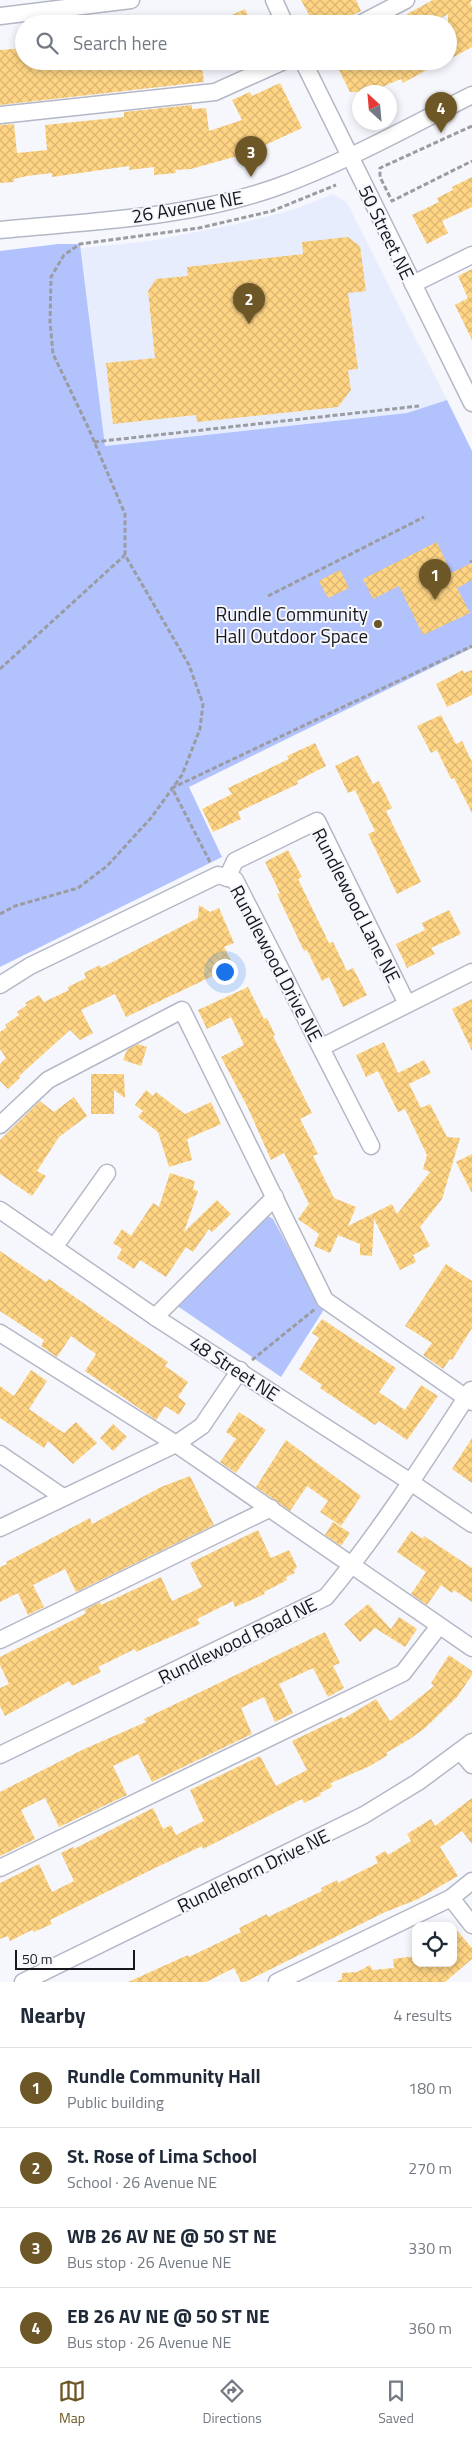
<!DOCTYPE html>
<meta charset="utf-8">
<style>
body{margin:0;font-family:"Titillium Web",sans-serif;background:#f2f2f3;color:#1f2937}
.controls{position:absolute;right:15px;bottom:15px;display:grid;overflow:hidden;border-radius:10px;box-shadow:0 2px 8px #0003}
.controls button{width:45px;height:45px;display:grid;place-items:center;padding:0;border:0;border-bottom:1px solid #e0e1e3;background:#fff;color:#1f2937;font:25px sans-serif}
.compass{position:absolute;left:352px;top:85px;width:45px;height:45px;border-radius:50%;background:#fff;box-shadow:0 2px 8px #0003;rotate:334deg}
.scale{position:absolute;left:15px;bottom:12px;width:120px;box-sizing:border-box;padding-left:5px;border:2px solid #16181d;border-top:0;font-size:14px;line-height:18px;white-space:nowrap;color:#16181d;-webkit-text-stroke:4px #f6f7fd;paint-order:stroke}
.you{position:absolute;left:224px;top:971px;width:18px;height:18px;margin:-12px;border:4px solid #fff;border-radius:50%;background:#1a73e8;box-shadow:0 0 0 8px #1a73e833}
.badge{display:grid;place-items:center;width:32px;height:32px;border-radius:50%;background:#6e5727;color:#fff;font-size:16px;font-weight:700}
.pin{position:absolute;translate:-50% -41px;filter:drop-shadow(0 1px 2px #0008)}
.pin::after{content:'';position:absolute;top:26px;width:18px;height:15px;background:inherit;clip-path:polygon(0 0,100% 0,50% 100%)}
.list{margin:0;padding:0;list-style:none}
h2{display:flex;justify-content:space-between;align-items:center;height:65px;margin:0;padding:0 20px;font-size:21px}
h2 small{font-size:16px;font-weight:400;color:#747a83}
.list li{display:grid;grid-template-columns:32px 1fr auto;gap:15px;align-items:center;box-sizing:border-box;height:80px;padding:0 20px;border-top:1px solid #e0e1e3}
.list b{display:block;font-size:19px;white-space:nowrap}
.list p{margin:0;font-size:16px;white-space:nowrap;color:#747a83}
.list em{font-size:16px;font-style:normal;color:#747a83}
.icon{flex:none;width:28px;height:28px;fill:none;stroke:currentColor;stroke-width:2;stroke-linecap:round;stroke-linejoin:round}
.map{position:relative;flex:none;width:472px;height:1982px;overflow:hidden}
.search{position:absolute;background:#fff;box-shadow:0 2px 8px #0003;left:15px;right:15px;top:15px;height:55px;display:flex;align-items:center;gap:12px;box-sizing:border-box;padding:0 18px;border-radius:28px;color:#747a83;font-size:19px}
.sheet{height:385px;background:#fff}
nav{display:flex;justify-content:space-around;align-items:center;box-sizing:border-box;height:70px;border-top:1px solid #e0e1e3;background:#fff;font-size:14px;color:#747a83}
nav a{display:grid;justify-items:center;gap:2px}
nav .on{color:#6e5727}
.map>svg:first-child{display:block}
.built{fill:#e8edfe}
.green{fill:#b2c2fc}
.building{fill:url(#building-cross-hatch)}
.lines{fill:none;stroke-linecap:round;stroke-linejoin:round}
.minor-casing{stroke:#b4b8c6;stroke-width:19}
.path{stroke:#9a9ca1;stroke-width:3;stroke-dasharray:5 2.5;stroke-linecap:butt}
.minor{stroke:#fff;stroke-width:16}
.poi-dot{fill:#6e5727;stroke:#f6f7fd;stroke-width:2}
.labels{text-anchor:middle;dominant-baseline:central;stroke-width:4;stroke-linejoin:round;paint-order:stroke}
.street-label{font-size:19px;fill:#16181d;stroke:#f6f7fd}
.poi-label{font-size:19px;fill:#16181d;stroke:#f6f7fd;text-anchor:end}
</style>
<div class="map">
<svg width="472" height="1982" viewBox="0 0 472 1982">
<defs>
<pattern id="building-cross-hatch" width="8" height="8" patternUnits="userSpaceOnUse" patternTransform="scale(1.25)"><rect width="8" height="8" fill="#ffd584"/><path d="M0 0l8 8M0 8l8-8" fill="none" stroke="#dab672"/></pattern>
</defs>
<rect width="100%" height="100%" fill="#f6f7fd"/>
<polygon class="built" points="333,194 347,203 447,400 407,413 105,446 81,248 150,241 237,224 292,210"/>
<g class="green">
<polygon points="58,244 80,244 105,446 407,413 447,400 472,451 472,648 189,787 222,857 0,967 0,251"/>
<polygon points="265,1214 273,1219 323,1311 281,1377 176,1305"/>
</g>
<g class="building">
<polygon points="301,0 356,0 361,11 334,24 295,24 294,22 309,15"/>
<polygon points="433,0 472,0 470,3 472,7 472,47 448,60 448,14 431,24 413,24 407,14"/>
<polygon points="245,9 251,24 212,24"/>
<polygon points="24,48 24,61 201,61 204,82 0,105 0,50"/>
<polygon points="349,61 443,61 403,83 401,79 370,92 350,92 339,70 350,65"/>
<polygon points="280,83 302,128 261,147 262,149 191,169 175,170 176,173 154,175 154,167 129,170 129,166 52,177 52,173 27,176 14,179 14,182 0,183 0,125 14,124 17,153 47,150 45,125 124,117 124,112 192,105 192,109 206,108 209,131 242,120 232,100 250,92 252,96"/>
<polygon points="472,177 472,207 442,221 448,233 427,244 412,215 439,202 437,198 453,190 452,187"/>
<polygon points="348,237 360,246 366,291 348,293 358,369 348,370 351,390 338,407 197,422 196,415 113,424 106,363 155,358 148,291 156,279 188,276 187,267 303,254 302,242"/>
<polygon points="472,269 472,340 455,305 468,298 458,276"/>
<polygon points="437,542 451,573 472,563 472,580 457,588 470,613 423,635 399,586 373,599 363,579"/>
<polygon points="340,570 349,588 328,598 319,581"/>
<polygon points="463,670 464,673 472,670 472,695 447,707 436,684"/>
<polygon points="441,715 456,744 462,741 472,762 472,813 454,778 451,779 437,750 431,753 417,726"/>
<polygon points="315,743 326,766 297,781 298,784 238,812 241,819 213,832 202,809 232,794 228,788 289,759 287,756"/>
<polygon points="358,755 373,784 379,781 392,808 386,811 421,882 397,894 368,834 375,831 355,790 348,793 335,766"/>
<polygon points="288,850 302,877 298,879 329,943 333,942 347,971 353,968 367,995 343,1007 329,977 322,981 307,950 304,951 277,894 280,893 265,862"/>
<polygon points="199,905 210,912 219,908 234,943 224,947 234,966 126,1017 115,994 81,1010 93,1033 80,1040 70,1030 19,1076 20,1078 8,1089 0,1081 0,1064 6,1058 0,1049 0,1032 7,1027 5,1025 19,1015 17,1012 27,1005 25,1003 39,995 44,1002 69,990 68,987 86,978 84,973 100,965 101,968 198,918"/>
<polygon points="449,910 461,934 431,948 435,954 407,968 396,944 425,930 422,923"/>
<polygon points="248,987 264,1019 267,1018 275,1035 273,1036 312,1113 300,1119 318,1154 313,1156 334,1198 356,1207 348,1226 392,1204 397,1214 430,1172 423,1169 427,1155 405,1109 398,1112 378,1071 366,1077 356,1055 384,1042 398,1073 424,1060 431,1073 409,1084 421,1108 430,1104 447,1137 460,1138 442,1199 420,1227 430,1246 413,1255 416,1262 400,1270 374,1219 372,1256 360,1255 360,1244 338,1235 330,1253 314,1246 319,1234 298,1219 309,1204 284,1153 271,1160 248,1108 221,1057 244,1045 231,1017 207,1029 198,1010"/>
<polygon points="472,999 472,1051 452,1009"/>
<polygon points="138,1044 147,1047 141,1066 123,1060 127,1050"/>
<polygon points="91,1074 124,1074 125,1098 114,1090 114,1114 91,1114"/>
<polygon points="146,1090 153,1096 156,1092 185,1114 211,1102 221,1124 187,1139 192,1160 169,1167 158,1132 138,1117 143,1111 135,1105"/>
<polygon points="74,1097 87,1116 59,1137 37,1171 46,1176 32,1196 0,1174 0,1140 40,1101 54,1112"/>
<polygon points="472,1154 472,1193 456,1162"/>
<polygon points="170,1173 195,1181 193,1189 198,1191 184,1232 217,1200 231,1214 212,1232 209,1229 193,1252 186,1247 166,1277 140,1260 134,1269 117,1258 122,1249 113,1243 122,1229 131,1236 153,1203 159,1207"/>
<polygon points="0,1251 46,1282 49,1279 168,1362 165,1366 188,1382 178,1397 186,1403 179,1415 165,1406 156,1420 85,1371 96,1354 71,1336 57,1357 41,1346 44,1340 0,1311"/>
<polygon points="446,1264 472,1281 472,1328 452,1360 450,1359 443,1369 423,1355 432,1343 405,1326"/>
<polygon points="322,1319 396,1368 379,1392 405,1410 421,1385 438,1396 407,1440 379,1421 375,1425 320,1388 322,1385 299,1369 319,1338 312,1333"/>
<polygon points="31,1370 47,1381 29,1409 64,1433 76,1422 97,1443 73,1464 48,1441 44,1448 0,1418 0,1386 14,1396"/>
<polygon points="239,1412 266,1430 236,1473 220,1462 236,1439 226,1432"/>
<polygon points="113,1424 127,1437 113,1451 100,1438"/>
<polygon points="472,1438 472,1483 452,1469"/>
<polygon points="286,1440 361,1496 341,1526 320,1512 328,1501 307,1486 290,1511 256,1487"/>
<polygon points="190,1476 214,1525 76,1592 65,1569 33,1585 44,1607 28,1615 18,1593 0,1602 0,1567 7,1564 6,1562 90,1518 92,1524 161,1487"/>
<polygon points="333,1522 350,1533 341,1546 325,1535"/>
<polygon points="258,1530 271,1558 289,1550 297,1567 294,1570 295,1573 286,1577 287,1580 264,1592 265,1594 235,1607 233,1601 197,1619 200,1624 136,1652 135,1649 98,1667 101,1672 72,1686 69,1681 5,1716 0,1706 0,1688 9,1684 0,1665 0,1657 79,1617 86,1613 84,1610 100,1602 101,1605 161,1577 172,1601 202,1587 190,1563"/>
<polygon points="411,1531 423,1539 424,1536 472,1568 472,1602 454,1590 452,1593 441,1585 427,1605 411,1594 426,1572 397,1552"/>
<polygon points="368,1604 391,1629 399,1617 417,1629 405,1647 375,1628 360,1642 344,1624"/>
<polygon points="325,1632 340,1663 333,1666 344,1688 328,1697 313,1668 279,1684 293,1713 275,1722 264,1697 241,1708 252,1734 152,1782 138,1754 113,1766 127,1795 59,1827 45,1798 21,1810 35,1839 0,1856 0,1792 82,1750 146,1722 144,1719"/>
<polygon points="449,1655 472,1671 472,1675 457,1697 425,1728 410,1739 386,1753 388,1755 370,1766 331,1783 332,1787 320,1793 321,1795 304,1803 302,1799 203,1849 202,1846 155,1868 50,1920 52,1924 34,1932 32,1930 10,1941 8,1936 0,1939 0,1883 39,1864 52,1892 74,1881 61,1853 73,1847 74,1849 153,1808 163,1829 171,1825 176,1835 204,1821 190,1790 260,1756 276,1786 307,1770 292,1741 342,1717 343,1719 376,1699 390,1721 434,1686 431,1683"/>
<polygon points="472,1798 472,1844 462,1831 440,1847 458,1876 418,1899 383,1913 245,1982 241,1982 234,1968 206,1982 128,1982 188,1955 189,1957 241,1932 239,1928 267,1914 268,1917 322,1891 321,1888 337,1880 338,1883 378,1863 375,1857 385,1851 388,1855 411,1841 407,1834 431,1819 435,1826"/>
<polygon points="453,1926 472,1948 472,1959 445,1982 336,1982 342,1979 342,1973 357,1972 370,1965 372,1970 394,1968 393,1959 416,1956 416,1963 453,1963"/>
</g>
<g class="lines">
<g class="minor-casing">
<g id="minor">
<polyline points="274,0 285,24"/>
<polyline points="0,16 131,0"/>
<polyline points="360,24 406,0"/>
<polyline points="303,61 472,403"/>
<polyline points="0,115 215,92 284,61"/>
<path d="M0,230C92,221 189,218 277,187C344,163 408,127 472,95"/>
<polyline points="413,284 472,255"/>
<polyline points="227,878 235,861 317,821 407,1004"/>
<polyline points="0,985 30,966 218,875 235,880 371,1146"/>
<polyline points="322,1047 472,972"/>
<polyline points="0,1125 48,1080 182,1010 325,1300 472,1402"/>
<polyline points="0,1210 155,1317 412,1483 472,1524"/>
<polyline points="55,1246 107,1173"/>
<polyline points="155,1317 275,1197"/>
<polyline points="0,1333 176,1444 472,1648"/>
<polyline points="0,1454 63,1497"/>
<polyline points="0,1528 176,1444 202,1426 240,1370"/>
<polyline points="0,1640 271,1508"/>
<polyline points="461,1752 472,1765"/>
<path d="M0,1755L326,1597C380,1532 425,1461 471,1390"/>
<polyline points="0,1868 403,1673 439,1626"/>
<polyline points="451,1898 472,1925"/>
<polyline points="23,1982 364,1815 418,1782 472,1742"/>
<polyline points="277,1982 451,1898 472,1881"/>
</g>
</g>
<g class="path">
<polyline points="472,126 380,168 380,177 392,201 472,161"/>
<polyline points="94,442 419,406"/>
<polyline points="470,562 472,561"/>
<polyline points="268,596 424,517"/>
<polyline points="0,669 125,555"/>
<polyline points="210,862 172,788 472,646"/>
<polyline points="0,914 15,906 78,888 107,866 151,818 182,775 200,729 203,704 189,665 125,555 125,514 88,427 53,354 50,322 51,277 64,255 80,244 199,228 272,211 336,185"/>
<polyline points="252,1360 315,1309"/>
</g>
<use href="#minor" class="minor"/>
</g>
<circle class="poi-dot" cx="378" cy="624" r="5"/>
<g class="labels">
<g class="street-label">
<text transform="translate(187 206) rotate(-10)">26 Avenue NE</text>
<text transform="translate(387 232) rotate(64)">50 Street NE</text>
<text transform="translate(357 905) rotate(63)">Rundlewood Lane NE</text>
<text transform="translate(277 963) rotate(62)">Rundlewood Drive NE</text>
<text transform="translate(235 1368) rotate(33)">48 Street NE</text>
<text transform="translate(237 1640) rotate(-26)">Rundlewood Road NE</text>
<text transform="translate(253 1870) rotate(-26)">Rundlehorn Drive NE</text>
</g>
<g class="poi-label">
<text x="368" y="613">Rundle Community<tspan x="368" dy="22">Hall Outdoor Space</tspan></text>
</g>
</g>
</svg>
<div class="controls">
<button><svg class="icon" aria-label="locate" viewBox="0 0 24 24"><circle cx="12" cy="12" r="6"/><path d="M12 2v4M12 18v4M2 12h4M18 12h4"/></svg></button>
</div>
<svg class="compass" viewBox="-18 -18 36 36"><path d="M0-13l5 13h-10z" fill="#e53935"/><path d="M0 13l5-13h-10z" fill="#747a83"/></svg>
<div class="scale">50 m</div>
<div class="you"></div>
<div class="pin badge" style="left:435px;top:600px">1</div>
<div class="pin badge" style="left:249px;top:324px">2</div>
<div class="pin badge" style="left:251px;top:177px">3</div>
<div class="pin badge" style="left:441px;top:133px">4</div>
<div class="search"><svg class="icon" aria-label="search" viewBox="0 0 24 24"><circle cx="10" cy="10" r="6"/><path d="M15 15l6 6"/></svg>Search here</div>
</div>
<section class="sheet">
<h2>Nearby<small>4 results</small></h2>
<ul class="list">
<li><span class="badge">1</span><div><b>Rundle Community Hall</b><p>Public building</p></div><em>180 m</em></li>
<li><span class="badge">2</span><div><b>St. Rose of Lima School</b><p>School · 26 Avenue NE</p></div><em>270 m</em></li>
<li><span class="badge">3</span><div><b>WB 26 AV NE @ 50 ST NE</b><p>Bus stop · 26 Avenue NE</p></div><em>330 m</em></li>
<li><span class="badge">4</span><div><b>EB 26 AV NE @ 50 ST NE</b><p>Bus stop · 26 Avenue NE</p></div><em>360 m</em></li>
</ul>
</section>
<nav>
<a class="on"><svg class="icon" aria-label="map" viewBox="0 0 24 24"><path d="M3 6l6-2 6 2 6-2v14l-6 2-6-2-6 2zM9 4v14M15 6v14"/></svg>Map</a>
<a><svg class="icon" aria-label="directions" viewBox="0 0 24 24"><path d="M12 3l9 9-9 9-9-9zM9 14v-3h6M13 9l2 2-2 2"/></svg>Directions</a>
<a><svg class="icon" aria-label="saved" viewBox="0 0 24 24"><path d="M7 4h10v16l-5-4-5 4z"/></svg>Saved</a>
</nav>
